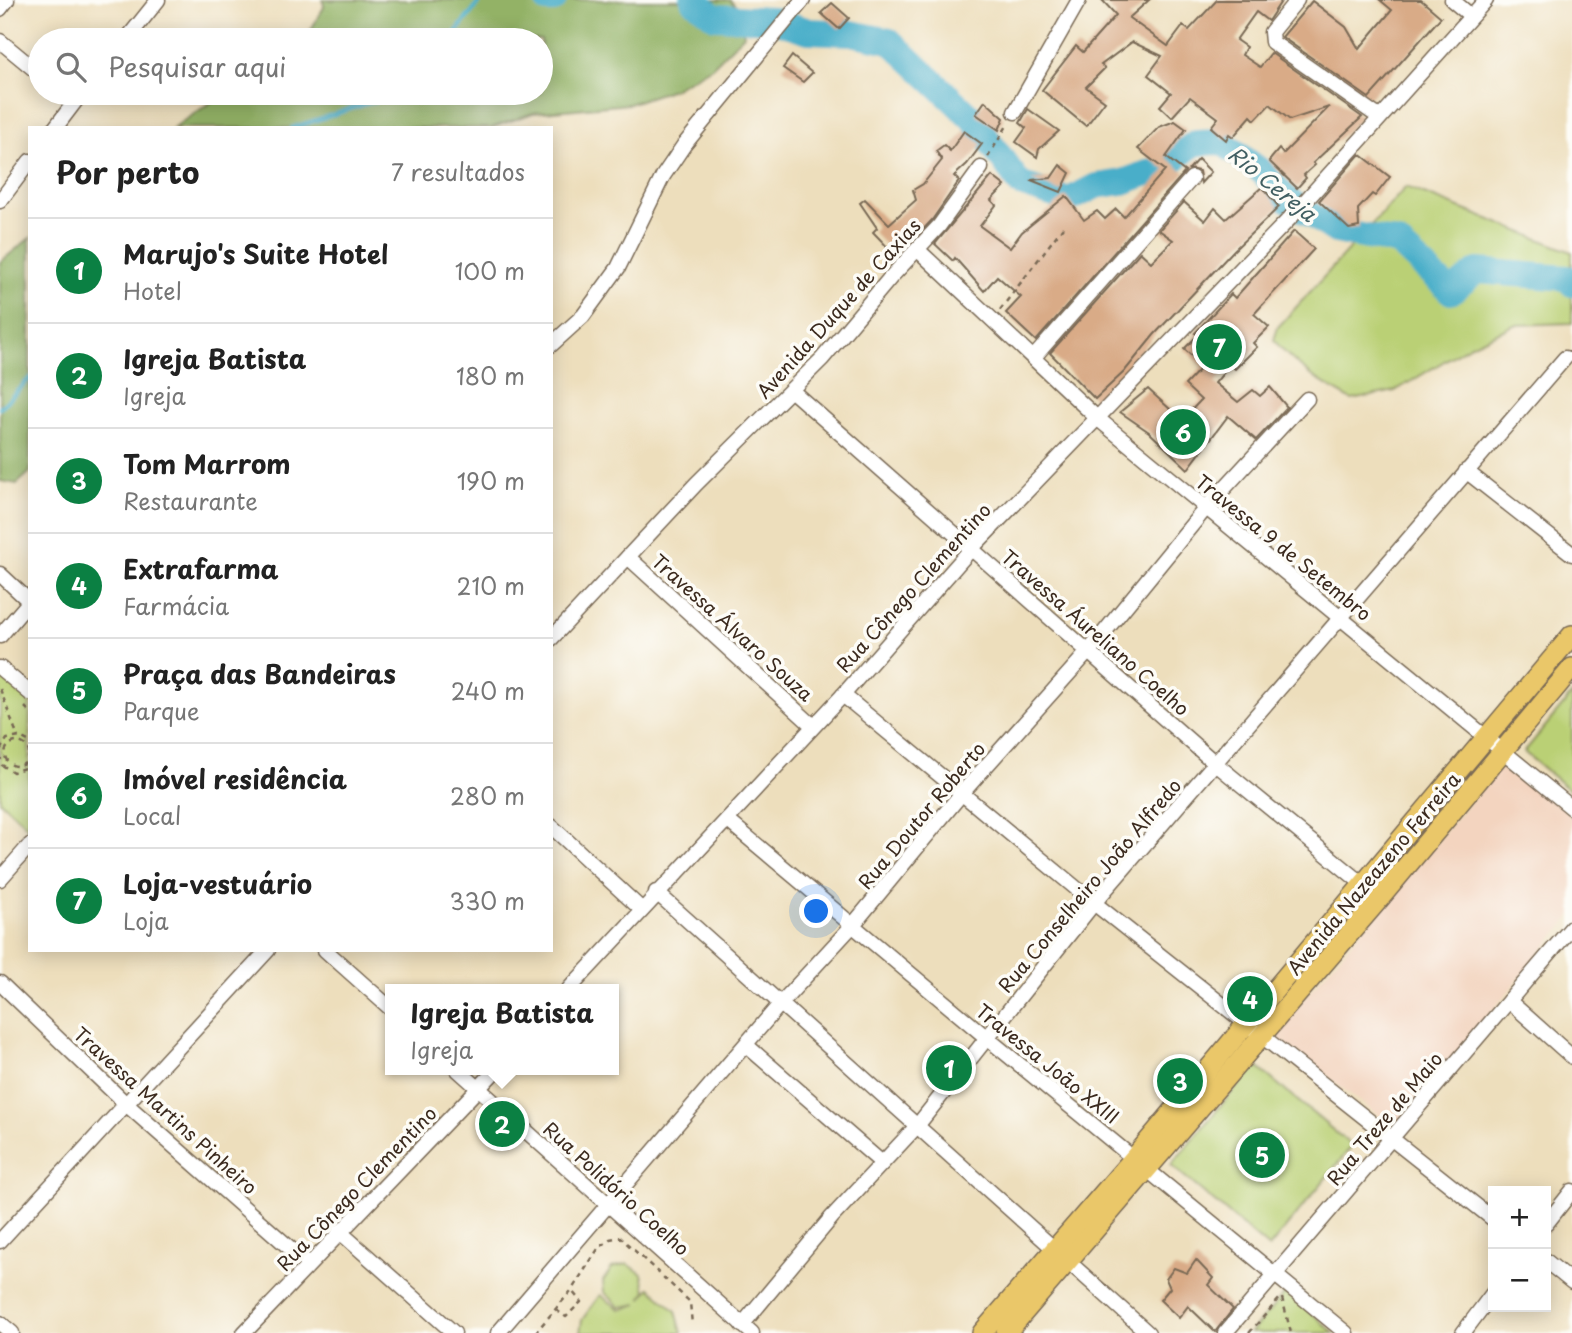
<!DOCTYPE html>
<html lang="pt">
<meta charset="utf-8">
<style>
body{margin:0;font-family:"Playpen Sans",sans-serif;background:#f2f2f2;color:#222}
.controls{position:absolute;right:21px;bottom:21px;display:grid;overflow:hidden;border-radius:0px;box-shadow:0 4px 18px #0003}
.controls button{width:63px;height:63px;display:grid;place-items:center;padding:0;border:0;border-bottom:2px solid #e0e0e0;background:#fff;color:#222;font:35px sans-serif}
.you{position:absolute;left:817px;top:912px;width:24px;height:24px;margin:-18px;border:5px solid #fff;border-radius:50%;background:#1a73e8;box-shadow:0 0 0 10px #1a73e833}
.badge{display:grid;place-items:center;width:46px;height:46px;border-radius:50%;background:#0b8043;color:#fff;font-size:23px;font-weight:700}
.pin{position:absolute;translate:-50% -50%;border:4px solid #fff;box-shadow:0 2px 7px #0006}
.popup{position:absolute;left:385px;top:984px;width:234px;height:91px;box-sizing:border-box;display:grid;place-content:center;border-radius:0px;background:#fff;filter:drop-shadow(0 2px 5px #0005);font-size:23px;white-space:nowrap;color:#767676}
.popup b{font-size:26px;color:#222}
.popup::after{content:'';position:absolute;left:50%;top:100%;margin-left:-14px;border:14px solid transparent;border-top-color:#fff}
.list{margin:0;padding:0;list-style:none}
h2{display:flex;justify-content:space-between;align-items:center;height:91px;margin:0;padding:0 28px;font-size:30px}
h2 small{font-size:23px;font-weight:400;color:#767676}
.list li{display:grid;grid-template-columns:46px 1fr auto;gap:21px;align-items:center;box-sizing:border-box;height:105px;padding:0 28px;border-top:2px solid #e0e0e0}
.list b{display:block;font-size:26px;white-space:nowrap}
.list p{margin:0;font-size:23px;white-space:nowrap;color:#767676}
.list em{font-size:23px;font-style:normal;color:#767676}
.icon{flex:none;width:38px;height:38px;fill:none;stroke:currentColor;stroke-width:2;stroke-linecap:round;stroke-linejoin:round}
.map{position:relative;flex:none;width:1572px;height:1333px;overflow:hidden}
.search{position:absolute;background:#fff;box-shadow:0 4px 18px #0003;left:28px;top:28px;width:525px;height:77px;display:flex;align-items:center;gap:18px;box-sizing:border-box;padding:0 24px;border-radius:38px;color:#767676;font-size:26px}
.panel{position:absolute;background:#fff;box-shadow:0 4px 18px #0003;left:28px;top:126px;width:525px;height:826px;border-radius:0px}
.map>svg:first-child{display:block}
.built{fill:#f3d4bf}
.green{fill:#bad075;stroke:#7a7d4a;stroke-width:2}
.forest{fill:#93b266;stroke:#676e42;stroke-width:2}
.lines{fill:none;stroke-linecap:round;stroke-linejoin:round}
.stream{stroke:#4aaec9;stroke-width:4.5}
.river{stroke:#4aaec9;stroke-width:26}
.building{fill:#d9ab87}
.minor-casing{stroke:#796955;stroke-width:17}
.major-casing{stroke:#796955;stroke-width:22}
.path{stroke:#796955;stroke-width:2.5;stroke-dasharray:5 5;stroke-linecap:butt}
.minor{stroke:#fff;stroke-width:14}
.major{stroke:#eac769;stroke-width:19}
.labels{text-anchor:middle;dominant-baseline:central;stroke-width:7;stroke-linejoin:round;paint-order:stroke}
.street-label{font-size:19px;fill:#3b2a1e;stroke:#fdfcf7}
.water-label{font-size:21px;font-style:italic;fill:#415f62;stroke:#fdfcf7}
</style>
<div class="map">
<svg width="1572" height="1333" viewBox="0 0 1572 1333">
<rect width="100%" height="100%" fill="#fdfcf7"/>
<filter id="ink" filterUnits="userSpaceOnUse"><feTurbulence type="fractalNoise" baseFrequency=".0143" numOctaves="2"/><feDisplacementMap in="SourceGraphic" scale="14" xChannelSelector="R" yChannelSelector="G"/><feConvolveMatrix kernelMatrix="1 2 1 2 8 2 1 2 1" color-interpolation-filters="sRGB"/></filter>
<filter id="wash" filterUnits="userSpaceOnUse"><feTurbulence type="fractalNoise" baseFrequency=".00686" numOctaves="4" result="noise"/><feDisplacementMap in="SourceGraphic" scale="28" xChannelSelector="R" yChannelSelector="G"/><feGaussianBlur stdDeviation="1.57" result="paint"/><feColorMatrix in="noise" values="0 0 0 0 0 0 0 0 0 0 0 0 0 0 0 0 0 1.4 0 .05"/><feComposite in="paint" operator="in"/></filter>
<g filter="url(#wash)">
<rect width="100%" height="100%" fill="#eddebc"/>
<polygon class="built" points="1507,759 1572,816 1572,915 1395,1128 1273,1035"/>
<g class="green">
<path d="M1406,187L1572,252V323L1514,325L1469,346L1395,391L1352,400C1323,384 1295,367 1274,340L1278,327Z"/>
<polygon points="0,674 30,701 28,827 0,801"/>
<polygon points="1572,694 1572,792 1524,752"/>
<polygon points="1255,1065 1352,1146 1269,1248 1171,1165"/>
<polygon points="628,1264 642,1274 646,1290 641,1299 650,1288 676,1311 682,1333 580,1333 582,1320 600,1295 621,1310 638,1304 620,1307 604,1292 603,1281 612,1268"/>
<polygon points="1287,1291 1334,1333 1250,1333"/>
</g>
<g class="forest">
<polygon points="323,0 730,0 740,11 744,35 712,67 673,89 629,104 533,113 491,128 173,128 225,93 541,93 541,40 305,40 324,7"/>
<polygon points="30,238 30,472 17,484 0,481 0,262"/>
</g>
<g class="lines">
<g class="stream">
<polyline points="450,40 481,0"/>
<polyline points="292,128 399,93"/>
<polyline points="0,408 30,378"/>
</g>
<g class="river">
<polyline points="547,0 554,0"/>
<polyline points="693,0 715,17 774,20 809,31 851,33 890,41 974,120 1020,184 1069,200 1096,186 1123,182 1164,167 1195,143 1222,142 1262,172 1287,199 1336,231 1398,243 1451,292 1477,271 1567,278 1572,284"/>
</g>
</g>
<g id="blocks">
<g class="building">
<polygon points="1102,0 1149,0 1129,18 1168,46 1183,26 1189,30 1217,0 1282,0 1268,21 1256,12 1236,40 1246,47 1242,55 1260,67 1271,53 1362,117 1313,163 1315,165 1304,175 1306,178 1297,188 1269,161 1279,149 1283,154 1329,107 1290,120 1270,104 1255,120 1251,116 1233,137 1229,134 1226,140 1211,127 1218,118 1190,97 1172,117 1160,106 1171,93 1148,75 1162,56 1132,42 1101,65 1105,68 1086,87 1105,101 1086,126 1042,90 1076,46 1083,52 1116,15"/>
<polygon points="1380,0 1421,0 1441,17 1369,98 1282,37 1312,1 1346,27 1359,49 1392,10"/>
<polygon points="832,3 849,18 839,29 821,13"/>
<polygon points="792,56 812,73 803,82 783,68"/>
<polygon points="985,101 1004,118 999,130 976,114"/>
<polygon points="1028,109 1059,131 1039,149 1037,157 1016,142 1026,128 1020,123"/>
<polygon points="1175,121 1186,129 1166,157 1185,172 1036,341 1006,313 1021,297 997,276 984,291 955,258 953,261 935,244 992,176 1005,186 991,200 996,205 980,226 1010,248 1022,232 1066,196 1084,220 1097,211 1105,219 1116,209 1124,217 1165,170 1138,149 1159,127"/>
<polygon points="964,131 982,144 967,164 954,176 959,181 932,220 897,257 873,232 877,228 860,203 865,199 889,224 916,200 913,190 923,184 942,160 936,151 944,145 950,151"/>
<polygon points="1360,154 1390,177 1375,196 1372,194 1358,209 1359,227 1349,229 1319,201"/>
<polygon points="1198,159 1211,172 1201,183 1199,171 1189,169"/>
<polygon points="1060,165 1070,173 1061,192 1031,180 1051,178"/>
<polygon points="1262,187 1279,207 1234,250 1154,335 1124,372 1095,399 1050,353 1140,252 1151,262 1173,240 1159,230 1184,202 1205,221 1215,208 1226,219"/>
<polygon points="1294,231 1314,249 1254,314 1269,327 1253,343 1257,347 1235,369 1230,365 1215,383 1238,402 1253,390 1260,396 1270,387 1287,407 1256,440 1228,416 1188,469 1149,432 1120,412 1148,389 1182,420 1201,400 1185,385 1203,366 1184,349 1198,335 1195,333 1231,294 1235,298"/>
<polygon points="1196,1260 1213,1278 1208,1285 1233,1309 1215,1332 1188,1306 1179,1318 1160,1300 1170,1288 1166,1279 1174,1268 1187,1273"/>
</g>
</g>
</g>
<g filter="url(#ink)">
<use href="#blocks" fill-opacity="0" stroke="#796955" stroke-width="2"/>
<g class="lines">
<g class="minor-casing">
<g id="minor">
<polyline points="1297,0 1271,32 1272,42 1379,117"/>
<polyline points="1452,0 1471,16"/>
<polyline points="0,9 7,0"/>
<polyline points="126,40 158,0"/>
<polyline points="0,41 40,74"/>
<polyline points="1015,112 1079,0"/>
<polyline points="55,128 80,95"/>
<polyline points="0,201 30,161"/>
<polyline points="918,250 1097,418 1572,808"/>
<polyline points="551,345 583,316 618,268 663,176 684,145 803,0"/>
<polyline points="1034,357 1192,178"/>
<polyline points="791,390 1216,764 1380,898"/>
<polyline points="1466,471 1572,554"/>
<polyline points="628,557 812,725"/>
<polyline points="0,574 29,601"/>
<polyline points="0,636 30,601"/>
<polyline points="551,639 696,484 822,359 891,277 939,226 981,168"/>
<polyline points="0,668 30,693"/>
<polyline points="843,695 1094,903 1493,1219"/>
<polyline points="727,820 987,1038 1346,1333"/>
<polyline points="551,826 641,909"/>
<polyline points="0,879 30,845"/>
<polyline points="656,892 1148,1333"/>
<polyline points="325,950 390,1008"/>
<polyline points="0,983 126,1104 308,1264"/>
<polyline points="569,989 843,695 972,548 1292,216 1486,0"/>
<polyline points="1509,1001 1572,1057"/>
<polyline points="746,1045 882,1163"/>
<polyline points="458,1070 752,1333"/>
<polyline points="1546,1224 1572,1191"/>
<polyline points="339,1231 454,1333"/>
<polyline points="0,1241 268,950"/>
<polyline points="1546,1261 1572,1282"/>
<polyline points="0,1323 12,1333"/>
<polyline points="742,1325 832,1217 917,1126 1094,903 1565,358"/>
<polyline points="244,1333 496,1070"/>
<polyline points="498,1333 781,1003 852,926 962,793 1088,652 1205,509 1307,399"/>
<polyline points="1225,1333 1572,927"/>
<polyline points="1463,1333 1493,1293"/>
</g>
</g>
<g class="major-casing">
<g id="major">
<polyline points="982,1333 1134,1158 1572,635"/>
<polyline points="1006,1333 1380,898 1572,668"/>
</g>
</g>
<g class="path">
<polyline points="988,157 1008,124"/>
<polyline points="1000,310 1063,227"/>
<polyline points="0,689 18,737"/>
<polyline points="25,707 30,712"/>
<circle cx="17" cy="754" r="12"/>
<polyline points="0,750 7,739 20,737 30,742"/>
<polyline points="0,755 2,765 13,772 30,766"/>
<polyline points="1282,1298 1291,1333"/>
<polyline points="556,1310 566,1317 581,1302 572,1291"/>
<polyline points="535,1333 571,1291 598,1249 610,1239 620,1237 690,1302 692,1325"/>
<polyline points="1249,1333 1282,1296"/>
</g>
<use href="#minor" class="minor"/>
<use href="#major" class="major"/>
</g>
</g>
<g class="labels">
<g class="street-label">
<text transform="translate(838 308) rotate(-48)">Avenida Duque de Caxias</text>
<text transform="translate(1284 547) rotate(39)">Travessa 9 de Setembro</text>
<text transform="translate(913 587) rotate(-48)">Rua Cônego Clementino</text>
<text transform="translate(733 627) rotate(42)">Travessa Álvaro Souza</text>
<text transform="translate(1096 632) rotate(41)">Travessa Áureliano Coelho</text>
<text transform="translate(921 815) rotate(-50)">Rua Doutor Roberto</text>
<text transform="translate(1373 873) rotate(-50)">Avenida Nazeazeno Ferreira</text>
<text transform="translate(1089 885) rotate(-50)">Rua Conselheiro João Alfredo</text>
<text transform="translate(1048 1063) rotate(39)">Travessa João XXIII</text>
<text transform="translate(166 1110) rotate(42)">Travessa Martins Pinheiro</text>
<text transform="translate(1384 1118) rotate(-50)">Rua Treze de Maio</text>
<text transform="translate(356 1188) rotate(-46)">Rua Cônego Clementino</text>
<text transform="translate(617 1188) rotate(42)">Rua Polidório Coelho</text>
</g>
<g class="water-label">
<text transform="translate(1273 183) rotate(39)">Rio Cereja</text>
</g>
</g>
</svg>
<div class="controls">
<button>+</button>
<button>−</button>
</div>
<div class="you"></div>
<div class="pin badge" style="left:949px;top:1068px">1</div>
<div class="pin badge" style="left:502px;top:1124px">2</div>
<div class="popup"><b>Igreja Batista</b>Igreja</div>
<div class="pin badge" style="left:1180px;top:1081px">3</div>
<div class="pin badge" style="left:1250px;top:999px">4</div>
<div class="pin badge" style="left:1262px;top:1155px">5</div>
<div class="pin badge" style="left:1183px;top:432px">6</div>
<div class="pin badge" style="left:1219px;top:347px">7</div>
<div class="search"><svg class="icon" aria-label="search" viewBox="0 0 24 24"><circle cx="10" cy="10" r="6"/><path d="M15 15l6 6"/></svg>Pesquisar aqui</div>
<section class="panel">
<h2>Por perto<small>7 resultados</small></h2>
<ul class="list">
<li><span class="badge">1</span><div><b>Marujo's Suite Hotel</b><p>Hotel</p></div><em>100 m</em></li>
<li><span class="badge">2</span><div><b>Igreja Batista</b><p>Igreja</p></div><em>180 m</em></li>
<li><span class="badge">3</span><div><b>Tom Marrom</b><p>Restaurante</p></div><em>190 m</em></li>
<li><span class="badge">4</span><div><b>Extrafarma</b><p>Farmácia</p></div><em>210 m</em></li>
<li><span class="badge">5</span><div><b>Praça das Bandeiras</b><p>Parque</p></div><em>240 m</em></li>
<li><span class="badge">6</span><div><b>Imóvel residência</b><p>Local</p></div><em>280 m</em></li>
<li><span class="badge">7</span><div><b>Loja-vestuário</b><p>Loja</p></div><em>330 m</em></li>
</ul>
</section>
</div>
